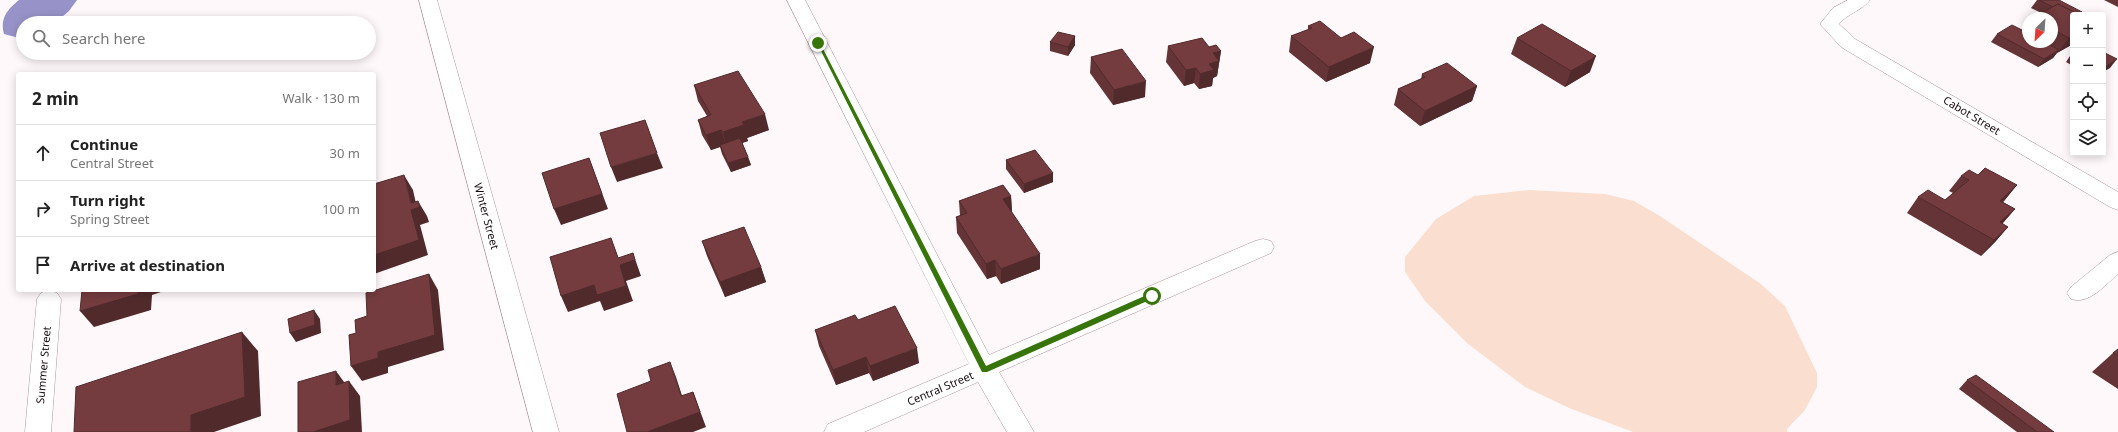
<!DOCTYPE html>
<meta charset="utf-8">
<style>
body{margin:0;font-family:"Noto Sans",sans-serif;background:#f2f2f2;color:#222}
.controls{position:absolute;right:12px;top:12px;display:grid;overflow:hidden;border-radius:4px;box-shadow:0 2px 10px #0003}
.controls button{width:36px;height:36px;display:grid;place-items:center;padding:0;border:0;border-bottom:1px solid #e0e0e0;background:#fff;color:#222;font:20px sans-serif}
.compass{position:absolute;left:2022px;top:12px;width:36px;height:36px;border-radius:50%;background:#fff;box-shadow:0 2px 10px #0003;rotate:205deg}
.stop{position:absolute;width:12px;height:12px;margin:-9px;border:3px solid #37740a;border-radius:50%;background:#fff}
.stop.end{background:#37740a;border-color:#fff;box-shadow:0 1px 4px #0008}
.list{margin:0;padding:0;list-style:none}
h2{display:flex;justify-content:space-between;align-items:center;height:52px;margin:0;padding:0 16px;font-size:17px}
h2 small{font-size:13px;font-weight:400;color:#767676}
.list li{display:grid;grid-template-columns:26px 1fr auto;gap:12px;align-items:center;box-sizing:border-box;height:56px;padding:0 16px;border-top:1px solid #e0e0e0}
.list b{display:block;font-size:15px;white-space:nowrap}
.list p{margin:0;font-size:13px;white-space:nowrap;color:#767676}
.list em{font-size:13px;font-style:normal;color:#767676}
.icon{flex:none;width:22px;height:22px;fill:none;stroke:currentColor;stroke-width:2;stroke-linecap:round;stroke-linejoin:round}
.map{position:relative;flex:none;width:2118px;height:432px;overflow:hidden}
.search{position:absolute;background:#fff;box-shadow:0 2px 10px #0003;left:16px;top:16px;width:360px;height:44px;display:flex;align-items:center;gap:10px;box-sizing:border-box;padding:0 14px;border-radius:22px;color:#767676;font-size:15px}
.panel{position:absolute;background:#fff;box-shadow:0 2px 10px #0003;left:16px;top:72px;width:360px;height:220px;border-radius:4px}
.map>svg:first-child{display:block}
.green{fill:#fadfd1}
.lines{fill:none;stroke-linecap:round;stroke-linejoin:round}
.river{fill:#9793c8;fill-rule:evenodd}
.minor-casing{stroke:#b093a1;stroke-width:1}
.minor{fill:#fff;fill-rule:evenodd}
.wall{fill:#643436}
.shaded-wall{fill:#512a2c}
.building{fill:#743c3f;stroke:#512a2c}
.route{fill:#37740a}
.labels{text-anchor:middle;dominant-baseline:central;stroke-width:4;stroke-linejoin:round;paint-order:stroke}
.street-label{font-size:11px;fill:#160c11;stroke:#fff}
</style>
<div class="map">
<svg width="2118" height="432" viewBox="0 0 2118 432">
<rect width="100%" height="100%" fill="#fff8fb"/>
<polygon class="green" points="1529,190 1605,194 1634,201 1660,216 1761,284 1785,306 1817,373 1817,387 1805,410 1787,429 1787,432 1633,432 1569,408 1525,387 1468,344 1425,301 1405,272 1405,257 1436,219 1474,196"/>
<g class="lines">
<path class="river" d="M19,0H77L69,11L55,23H23V39L4,34C0,18 7,10 19,0Z"/>
<g class="minor-casing">
<g id="minor">
<polygon points="419,0 437,0 559,432 533,432"/>
<polygon points="787,0 805,0 989,355 1255,241 1263,239 1271,241 1274,247 1271,253 999,372 1034,432 1007,432 978,382 864,432 824,432 828,424 969,364"/>
<path d="M1848,0H1870C1863,10 1848,13 1839,24L1855,39L2118,192V210L2110,207L1841,47L1820,24L1833,8Z"/>
<path d="M2118,252V274C2105,285 2089,305 2071,299L2067,293L2071,287L2110,255Z"/>
<polygon points="49,290 57,293 61,299 51,432 25,432 37,299 41,293"/>
</g>
</g>
<use href="#minor" class="minor"/>
</g>
<g class="wall">
<polygon points="2037,0 2059,0 2073,15 2073,44 2057,53 2053,58 2038,67 1991,42 1997,34 2023,31 2028,24 2028,42 2052,42 2052,18 2031,8"/>
<polygon points="2104,0 2118,0 2118,7"/>
<polygon points="1308,26 1341,38 1370,63 1326,82 1289,52 1291,36 1308,30"/>
<polygon points="1075,36 1075,45 1068,56 1050,51 1050,42"/>
<polygon points="1517,38 1590,72 1565,87 1511,54"/>
<polygon points="1168,46 1221,51 1217,76 1213,78 1212,86 1199,89 1194,83 1184,86 1166,62"/>
<polygon points="2072,53 2073,53 2073,66 2066,62"/>
<polygon points="1091,57 1145,97 1113,105 1090,73"/>
<polygon points="1422,74 1477,86 1472,101 1420,126 1394,105 1398,89 1421,79"/>
<polygon points="694,85 769,130 747,138 748,141 742,143 748,157 751,165 731,172 722,154 720,147 711,150 702,135 698,120 707,116 698,101"/>
<polygon points="1006,160 1053,173 1053,182 1024,193 1006,169"/>
<polygon points="1978,175 2017,185 2003,202 2015,209 2002,224 2008,227 1995,242 1981,256 1907,213 1918,197 1945,200 1953,193 1949,191 1961,176"/>
<polygon points="1011,196 1012,212 1011,212 1040,269 1001,284 996,276 987,279 957,233 956,217 960,216 959,201"/>
<polygon points="702,241 761,267 766,282 725,297 707,256"/>
<polygon points="858,320 919,363 873,381 869,373 836,385 819,346 815,330"/>
<polygon points="2118,349 2118,389 2092,372 2113,353"/>
<polygon points="1967,380 2054,432 2017,432 1959,389"/>
</g>
<g class="shaded-wall">
<polygon points="2073,35 2073,44 2057,53 2069,38"/>
<polygon points="1075,36 1075,45 1068,56 1068,47"/>
<polygon points="1374,47 1370,63 1326,82 1329,67"/>
<polygon points="2059,50 2053,58 2038,67 2044,59"/>
<polygon points="1221,51 1217,76 1213,78 1212,86 1199,89 1200,74 1213,53"/>
<polygon points="1596,56 1590,72 1565,87 1571,71"/>
<polygon points="2117,59 2110,68 2103,72 2103,68"/>
<polygon points="1196,68 1194,83 1184,86 1186,70"/>
<polygon points="1146,81 1145,97 1113,105 1114,90"/>
<polygon points="1477,86 1472,101 1420,126 1425,111"/>
<polygon points="765,114 769,130 747,138 748,141 727,148 723,132 742,122"/>
<polygon points="721,130 726,145 720,145 720,147 711,150 706,135"/>
<polygon points="657,153 663,168 617,182 611,167"/>
<polygon points="748,157 751,165 731,172 728,163"/>
<polygon points="589,158 608,209 561,225 554,209"/>
<polygon points="1053,173 1053,182 1024,193 1024,184"/>
<polygon points="404,175 413,190 417,208 418,201 427,216 429,222 420,225 428,255 374,274 374,255 411,210 411,203"/>
<polygon points="2017,185 2004,201 1987,216 2000,201"/>
<polygon points="1011,196 1012,212 1003,215 1003,199"/>
<polygon points="2015,209 2002,224 1987,238 2000,222"/>
<polygon points="2008,227 1995,242 1981,256 1994,240"/>
<polygon points="611,238 621,265 633,253 641,276 626,281 633,301 604,311 600,301 568,312 561,296 620,265"/>
<polygon points="1040,254 1040,269 1001,284 1001,269"/>
<polygon points="995,260 996,276 987,279 986,264"/>
<polygon points="761,267 766,282 725,297 720,282"/>
<polygon points="429,274 438,290 444,350 388,367 388,373 362,381 351,366 378,352"/>
<polygon points="138,290 161,290 161,292 152,295 151,310 94,327 80,311"/>
<polygon points="314,310 320,319 321,333 296,342 290,333"/>
<polygon points="242,332 258,351 261,416 214,432 191,432 191,415"/>
<polygon points="917,348 919,363 873,381 870,366"/>
<polygon points="866,357 869,373 836,385 833,370"/>
<polygon points="670,362 676,377 687,411 681,396"/>
<polygon points="336,371 347,386 336,385"/>
<polygon points="349,381 360,396 362,432 313,432"/>
<polygon points="693,392 706,427 693,432 647,432"/>
</g>
<g class="building">
<polygon points="2039,0 2059,0 2082,12 2078,14 2058,4 2053,7"/>
<polygon points="2058,4 2080,15 2073,15 2073,35 2069,38 2052,29 2052,18 2032,18"/>
<polygon points="1320,21 1341,38 1354,32 1374,47 1329,67 1291,36 1312,28 1308,26"/>
<polygon points="1542,24 1596,56 1571,71 1517,38"/>
<polygon points="2012,25 2028,33 2028,42 2045,42 2059,50 2044,59 1997,34"/>
<polygon points="1058,32 1075,36 1068,47 1050,42"/>
<polygon points="1202,38 1209,47 1216,45 1221,51 1213,53 1219,61 1209,64 1214,70 1200,74 1196,68 1186,70 1168,46"/>
<polygon points="1122,49 1146,81 1114,90 1091,57"/>
<polygon points="2103,52 2117,59 2103,68"/>
<polygon points="1447,63 1477,86 1425,111 1398,89 1425,77 1422,74"/>
<polygon points="738,71 765,114 742,122 744,125 723,132 721,130 706,135 698,120 711,115 694,85"/>
<polygon points="645,120 657,153 611,167 600,133"/>
<polygon points="740,138 748,157 728,163 720,145"/>
<polygon points="1035,150 1053,173 1024,184 1006,160"/>
<polygon points="589,158 602,194 554,209 542,173"/>
<polygon points="1985,168 2017,185 2000,201 2015,209 2000,222 2008,227 1994,240 1918,197 1928,190 1945,200 1969,180 1961,176 1969,170 1978,175"/>
<polygon points="404,175 411,203 418,201 420,207 411,210 419,240 374,255 374,184"/>
<polygon points="1003,185 1011,196 1003,199 1040,254 1001,269 995,260 986,264 956,217 967,213 959,201"/>
<polygon points="744,227 761,267 720,282 702,241"/>
<polygon points="611,238 618,258 633,253 635,260 620,265 626,286 597,295 594,285 561,296 550,257"/>
<polygon points="429,274 435,335 378,352 378,358 351,366 349,335 356,333 355,320 367,316 366,293"/>
<polygon points="82,290 138,290 138,294 80,311"/>
<polygon points="895,306 917,348 870,366 866,357 833,370 815,330 855,315 858,320"/>
<polygon points="314,310 315,325 290,333 288,319"/>
<polygon points="242,332 245,397 191,415 191,432 74,432 76,387"/>
<polygon points="2118,349 2118,356 2113,353"/>
<polygon points="670,362 681,396 693,392 700,412 647,432 627,432 617,394 651,381 648,370"/>
<polygon points="336,371 336,385 349,381 350,420 313,432 298,432 298,382"/>
<polygon points="1976,375 2054,432 2037,432 1967,380"/>
</g>
<polygon class="route" points="816,41 820,43 986,366 1149,294 1154,294 1154,298 987,372 982,372"/>
<g class="labels">
<g class="street-label">
<text transform="translate(1972 115) rotate(31)">Cabot Street</text>
<text transform="translate(487 216) rotate(75)">Winter Street</text>
<text transform="translate(43 365) rotate(-85)">Summer Street</text>
<text transform="translate(940 388) rotate(-23)">Central Street</text>
</g>
</g>
</svg>
<div class="controls">
<button>+</button>
<button>−</button>
<button><svg class="icon" aria-label="locate" viewBox="0 0 24 24"><circle cx="12" cy="12" r="6"/><path d="M12 2v4M12 18v4M2 12h4M18 12h4"/></svg></button>
<button><svg class="icon" aria-label="layers" viewBox="0 0 24 24"><path d="M12 4l9 5-9 5-9-5zM3 14l9 5 9-5"/></svg></button>
</div>
<svg class="compass" viewBox="-18 -18 36 36"><path d="M0-13l5 13h-10z" fill="#e53935"/><path d="M0 13l5-13h-10z" fill="#767676"/></svg>
<div class="stop" style="left:1152px;top:296px"></div>
<div class="stop end" style="left:818px;top:43px"></div>
<div class="search"><svg class="icon" aria-label="search" viewBox="0 0 24 24"><circle cx="10" cy="10" r="6"/><path d="M15 15l6 6"/></svg>Search here</div>
<section class="panel">
<h2>2 min<small>Walk · 130 m</small></h2>
<ul class="list">
<li><svg class="icon" aria-label="ahead" viewBox="0 0 24 24"><path d="M12 20V5M6 11l6-6 6 6"/></svg><div><b>Continue</b><p>Central Street</p></div><em>30 m</em></li>
<li><svg class="icon" aria-label="right" viewBox="0 0 24 24"><path d="M7 20v-9h11M14 6l5 5-5 5"/></svg><div><b>Turn right</b><p>Spring Street</p></div><em>100 m</em></li>
<li><svg class="icon" aria-label="arrive" viewBox="0 0 24 24"><path d="M6 21V4h12l-3 4 3 4H6"/></svg><div><b>Arrive at destination</b></div></li>
</ul>
</section>
</div>
